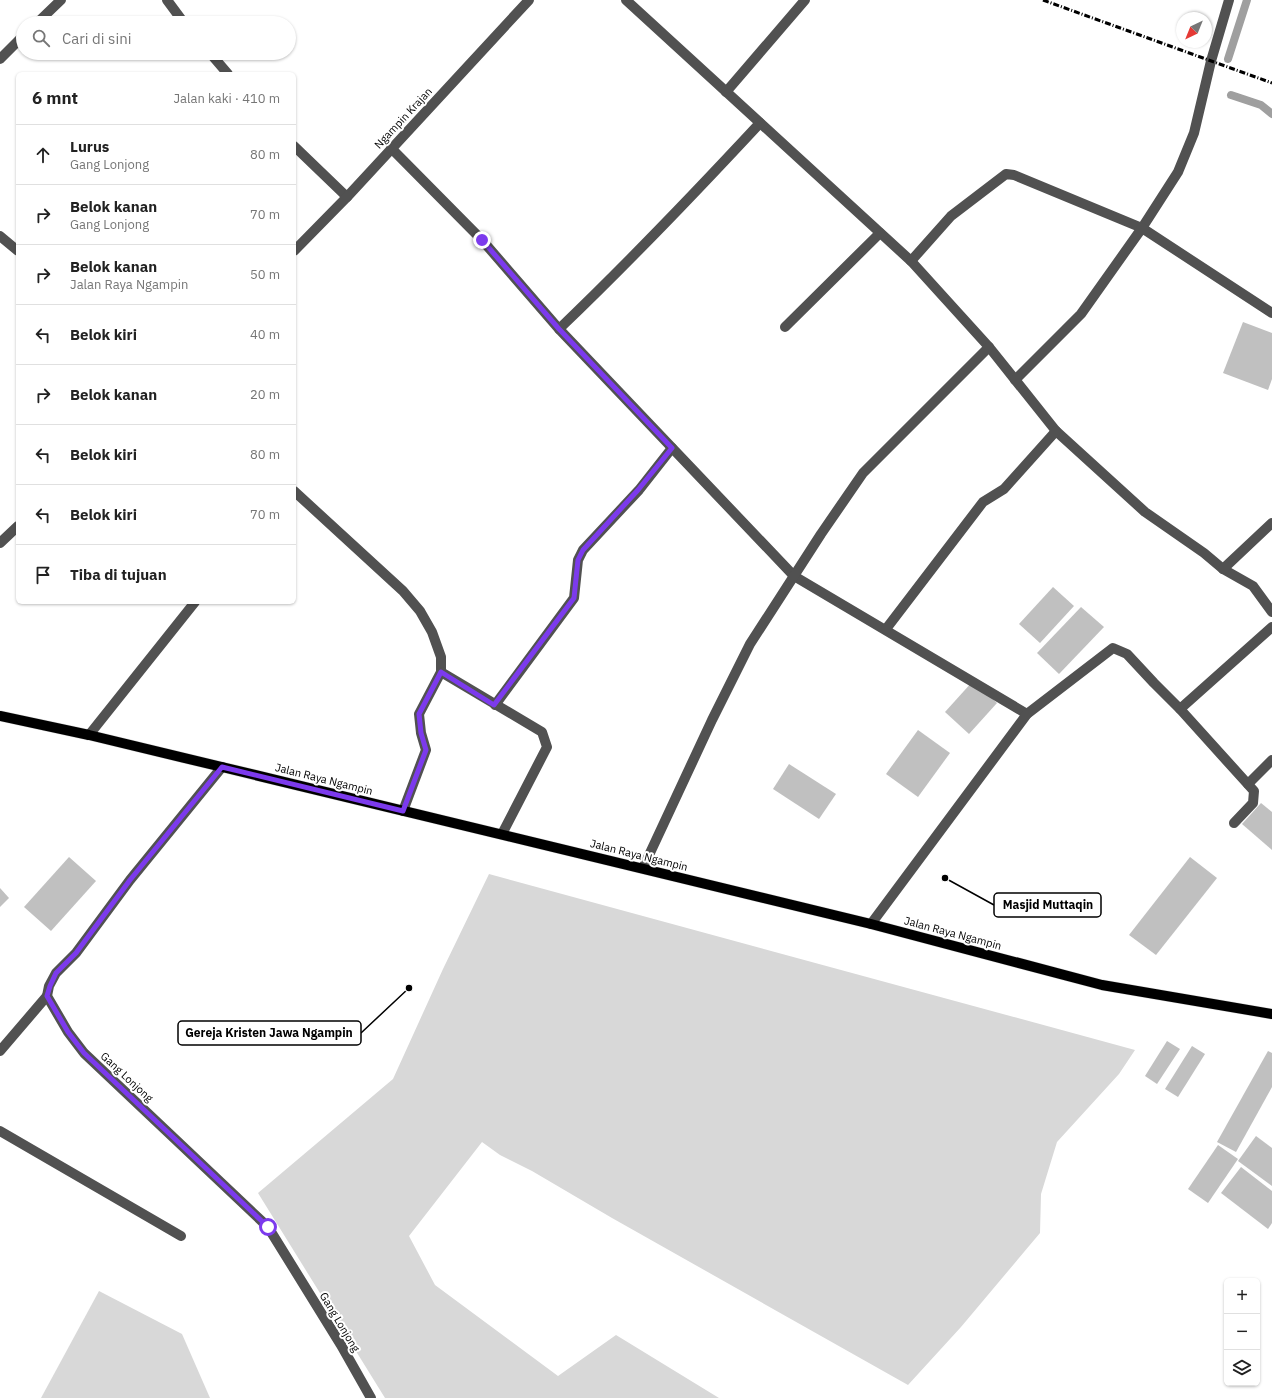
<!DOCTYPE html>
<html lang="id">
<meta charset="utf-8">
<style>
body{margin:0;font-family:"IBM Plex Sans",sans-serif;background:#f6f6f6;color:#222}
.controls{position:absolute;right:12px;bottom:12px;display:grid;overflow:hidden;border-radius:6px;box-shadow:0 1px 3px #0004}
.controls button{width:36px;height:36px;display:grid;place-items:center;padding:0;border:0;border-bottom:1px solid #e0e0e0;background:#fff;color:#222;font:20px sans-serif}
.compass{position:absolute;left:1176px;top:12px;width:36px;height:36px;border-radius:50%;background:#fff;box-shadow:0 1px 3px #0004;rotate:223deg}
.stop{position:absolute;width:12px;height:12px;margin:-9px;border:3px solid #7c3aed;border-radius:50%;background:#fff}
.stop.end{background:#7c3aed;border-color:#fff;box-shadow:0 1px 4px #0008}
.list{margin:0;padding:0;list-style:none}
h2{display:flex;justify-content:space-between;align-items:center;height:52px;margin:0;padding:0 16px;font-size:17px}
h2 small{font-size:13px;font-weight:400;color:#767676}
.list li{display:grid;grid-template-columns:26px 1fr auto;gap:12px;align-items:center;box-sizing:border-box;height:60px;padding:0 16px;border-top:1px solid #e0e0e0}
.list b{display:block;font-size:15px;white-space:nowrap}
.list p{margin:0;font-size:13px;white-space:nowrap;color:#767676}
.list em{font-size:13px;font-style:normal;color:#767676}
.icon{flex:none;width:22px;height:22px;fill:none;stroke:currentColor;stroke-width:2;stroke-linecap:round;stroke-linejoin:round}
.map{position:relative;flex:none;width:1272px;height:1398px;overflow:hidden}
.search{position:absolute;background:#fff;box-shadow:0 1px 3px #0004;left:16px;top:16px;width:280px;height:44px;display:flex;align-items:center;gap:10px;box-sizing:border-box;padding:0 14px;border-radius:22px;color:#767676;font-size:15px}
.panel{position:absolute;background:#fff;box-shadow:0 1px 3px #0004;left:16px;top:72px;width:280px;height:532px;border-radius:6px}
.map>svg:first-child{display:block}
.green{fill:#d8d8d8}
.lines{fill:none;stroke-linecap:round;stroke-linejoin:round}
.stream{stroke:#9f9f9f;stroke-width:8}
.building{fill:#c0c0c0}
.major-casing{stroke:#dbdbdb;stroke-width:11}
.minor{stroke:#515151;stroke-width:10}
.major{stroke:#000;stroke-width:10}
.rail{stroke:#000;stroke-width:3;stroke-dasharray:6 2 1 2;stroke-linecap:butt}
.route{stroke:#7c3aed;stroke-width:5}
.labels{text-anchor:middle;dominant-baseline:central;stroke-width:4;stroke-linejoin:round;paint-order:stroke}
.street-label{font-size:11px;fill:#000;stroke:#fff}
.leader{fill:none;stroke:#000;stroke-width:1.5}
.callout-dot{fill:#000;stroke:#fff;stroke-width:1.5}
.callout{fill:#fff;stroke:#000;stroke-width:1.5}
.callout-label{font-size:12px;text-anchor:middle;font-weight:bold;fill:#000}
</style>
<div class="map">
<svg width="1272" height="1398" viewBox="0 0 1272 1398">
<rect width="100%" height="100%" fill="#fff"/>
<g class="green">
<polygon points="489,874 1135,1050 1119,1074 1057,1142 1041,1194 1040,1233 961,1327 908,1385 612,1218 532,1171 500,1155 482,1142 409,1236 435,1285 558,1376 616,1335 719,1398 385,1398 258,1193 393,1079 443,969"/>
<polygon points="99,1291 182,1334 210,1398 41,1398"/>
</g>
<g class="lines">
<g class="stream">
<polyline points="1228,59 1247,0"/>
<polyline points="1231,95 1261,105 1272,114"/>
</g>
</g>
<g class="building">
<polygon points="1243,322 1272,333 1272,379 1268,390 1223,373"/>
<polygon points="1053,587 1074,606 1040,643 1019,624"/>
<polygon points="1081,607 1104,627 1059,674 1037,653"/>
<polygon points="973,681 997,703 969,734 945,712"/>
<polygon points="918,730 950,753 918,797 886,774"/>
<polygon points="789,764 836,794 819,819 773,789"/>
<polygon points="1261,803 1272,812 1272,850 1242,824"/>
<polygon points="69,857 96,881 51,931 24,907"/>
<polygon points="1190,857 1217,878 1156,955 1129,935"/>
<polygon points="0,888 9,898 0,907"/>
<polygon points="1167,1041 1180,1049 1157,1084 1145,1076"/>
<polygon points="1192,1046 1205,1054 1178,1097 1165,1089"/>
<polygon points="1268,1051 1272,1053 1272,1087 1236,1152 1217,1142"/>
<polygon points="1256,1136 1272,1148 1272,1186 1238,1161"/>
<polygon points="1218,1145 1238,1159 1208,1203 1188,1189"/>
<polygon points="1241,1167 1272,1191 1272,1223 1268,1229 1221,1193"/>
</g>
<g class="lines">
<g class="major-casing">
<polyline id="major" points="0,716 89,735 222,767 871,924 1102,985 1272,1014"/>
</g>
<g class="minor">
<polyline points="167,0 184,23"/>
<polyline points="626,0 911,261 989,347 1056,431 1145,512 1204,553 1223,569 1253,586 1272,612"/>
<polyline points="37,23 61,0"/>
<polyline points="210,53 228,74"/>
<polyline points="0,59 23,36"/>
<polyline points="726,92 805,0"/>
<polyline points="294,146 347,197"/>
<polyline points="391,148 482,240 559,329 794,576 1027,714"/>
<polyline points="0,236 18,251"/>
<polyline points="294,251 347,197 529,0"/>
<polyline points="911,261 951,216 1006,174 1014,175 1142,228 1178,172 1194,133 1211,61 1229,0"/>
<polyline points="785,327 880,233"/>
<path d="M559,329C629,262 694,194 760,123"/>
<polyline points="1015,380 1081,314 1142,228 1272,313"/>
<polyline points="294,491 403,591 420,611 432,632 441,657 441,672 419,714 421,733 426,750 403,811"/>
<polyline points="0,543 18,526"/>
<polyline points="1223,569 1272,523"/>
<polyline points="886,629 983,502 1004,489 1056,431"/>
<polyline points="441,672 542,732 547,747 502,834"/>
<polyline points="495,705 574,598 578,560 583,550 639,490 672,448"/>
<polyline points="1180,709 1254,791 1253,803 1234,823"/>
<polyline points="89,735 195,602"/>
<polyline points="222,767 130,880 76,953 56,973 49,986 47,996 68,1032 84,1053 268,1227 341,1345 371,1398"/>
<polyline points="1248,784 1272,760"/>
<polyline points="643,868 712,720 750,644 821,534 863,473 989,347"/>
<polyline points="871,924 1027,714 1113,648 1127,654 1154,683 1180,709 1272,627"/>
<polyline points="0,1051 47,996"/>
<polyline points="0,1131 181,1236"/>
</g>
<use href="#major" class="major"/>
<polyline class="rail" points="1043,0 1272,83"/>
</g>
<g class="lines">
<polyline class="route" points="268,1227 84,1053 68,1032 47,996 50,986 56,973 76,953 130,880 222,767 403,811 426,750 421,733 419,714 441,672 494,705 574,598 578,560 583,550 638,490 672,448 559,329 482,240"/>
</g>
<g class="labels">
<g class="street-label">
<text transform="translate(403 118) rotate(-47)">Ngampin Krajan</text>
<text transform="translate(324 779) rotate(14)">Jalan Raya Ngampin</text>
<text transform="translate(639 855) rotate(14)">Jalan Raya Ngampin</text>
<text transform="translate(953 933) rotate(15)">Jalan Raya Ngampin</text>
<text transform="translate(127 1077) rotate(43)">Gang Lonjong</text>
<text transform="translate(340 1322) rotate(59)">Gang Lonjong</text>
</g>
</g>
<path class="leader" d="M945 878L994 905M409 988L361 1033"/>
<g class="callout-dot">
<circle cx="945" cy="878" r="4"/>
<circle cx="409" cy="988" r="4"/>
</g>
<g class="callout">
<rect x="994" y="893" width="107" height="24" rx="4"/>
<rect x="178" y="1021" width="183" height="24" rx="4"/>
</g>
<g class="callout-label">
<text x="1048" y="909">Masjid Muttaqin</text>
<text x="269" y="1037">Gereja Kristen Jawa Ngampin</text>
</g>
</svg>
<div class="controls">
<button>+</button>
<button>−</button>
<button><svg class="icon" aria-label="layers" viewBox="0 0 24 24"><path d="M12 4l9 5-9 5-9-5zM3 14l9 5 9-5"/></svg></button>
</div>
<svg class="compass" viewBox="-18 -18 36 36"><path d="M0-13l5 13h-10z" fill="#e53935"/><path d="M0 13l5-13h-10z" fill="#767676"/></svg>
<div class="stop" style="left:268px;top:1227px"></div>
<div class="stop end" style="left:482px;top:240px"></div>
<div class="search"><svg class="icon" aria-label="search" viewBox="0 0 24 24"><circle cx="10" cy="10" r="6"/><path d="M15 15l6 6"/></svg>Cari di sini</div>
<section class="panel">
<h2>6 mnt<small>Jalan kaki · 410 m</small></h2>
<ul class="list">
<li><svg class="icon" aria-label="ahead" viewBox="0 0 24 24"><path d="M12 20V5M6 11l6-6 6 6"/></svg><div><b>Lurus</b><p>Gang Lonjong</p></div><em>80 m</em></li>
<li><svg class="icon" aria-label="right" viewBox="0 0 24 24"><path d="M7 20v-9h11M14 6l5 5-5 5"/></svg><div><b>Belok kanan</b><p>Gang Lonjong</p></div><em>70 m</em></li>
<li><svg class="icon" aria-label="right" viewBox="0 0 24 24"><path d="M7 20v-9h11M14 6l5 5-5 5"/></svg><div><b>Belok kanan</b><p>Jalan Raya Ngampin</p></div><em>50 m</em></li>
<li><svg class="icon" aria-label="left" viewBox="0 0 24 24"><path d="M17 20v-9H6M10 6l-5 5 5 5"/></svg><div><b>Belok kiri</b></div><em>40 m</em></li>
<li><svg class="icon" aria-label="right" viewBox="0 0 24 24"><path d="M7 20v-9h11M14 6l5 5-5 5"/></svg><div><b>Belok kanan</b></div><em>20 m</em></li>
<li><svg class="icon" aria-label="left" viewBox="0 0 24 24"><path d="M17 20v-9H6M10 6l-5 5 5 5"/></svg><div><b>Belok kiri</b></div><em>80 m</em></li>
<li><svg class="icon" aria-label="left" viewBox="0 0 24 24"><path d="M17 20v-9H6M10 6l-5 5 5 5"/></svg><div><b>Belok kiri</b></div><em>70 m</em></li>
<li><svg class="icon" aria-label="arrive" viewBox="0 0 24 24"><path d="M6 21V4h12l-3 4 3 4H6"/></svg><div><b>Tiba di tujuan</b></div></li>
</ul>
</section>
</div>
